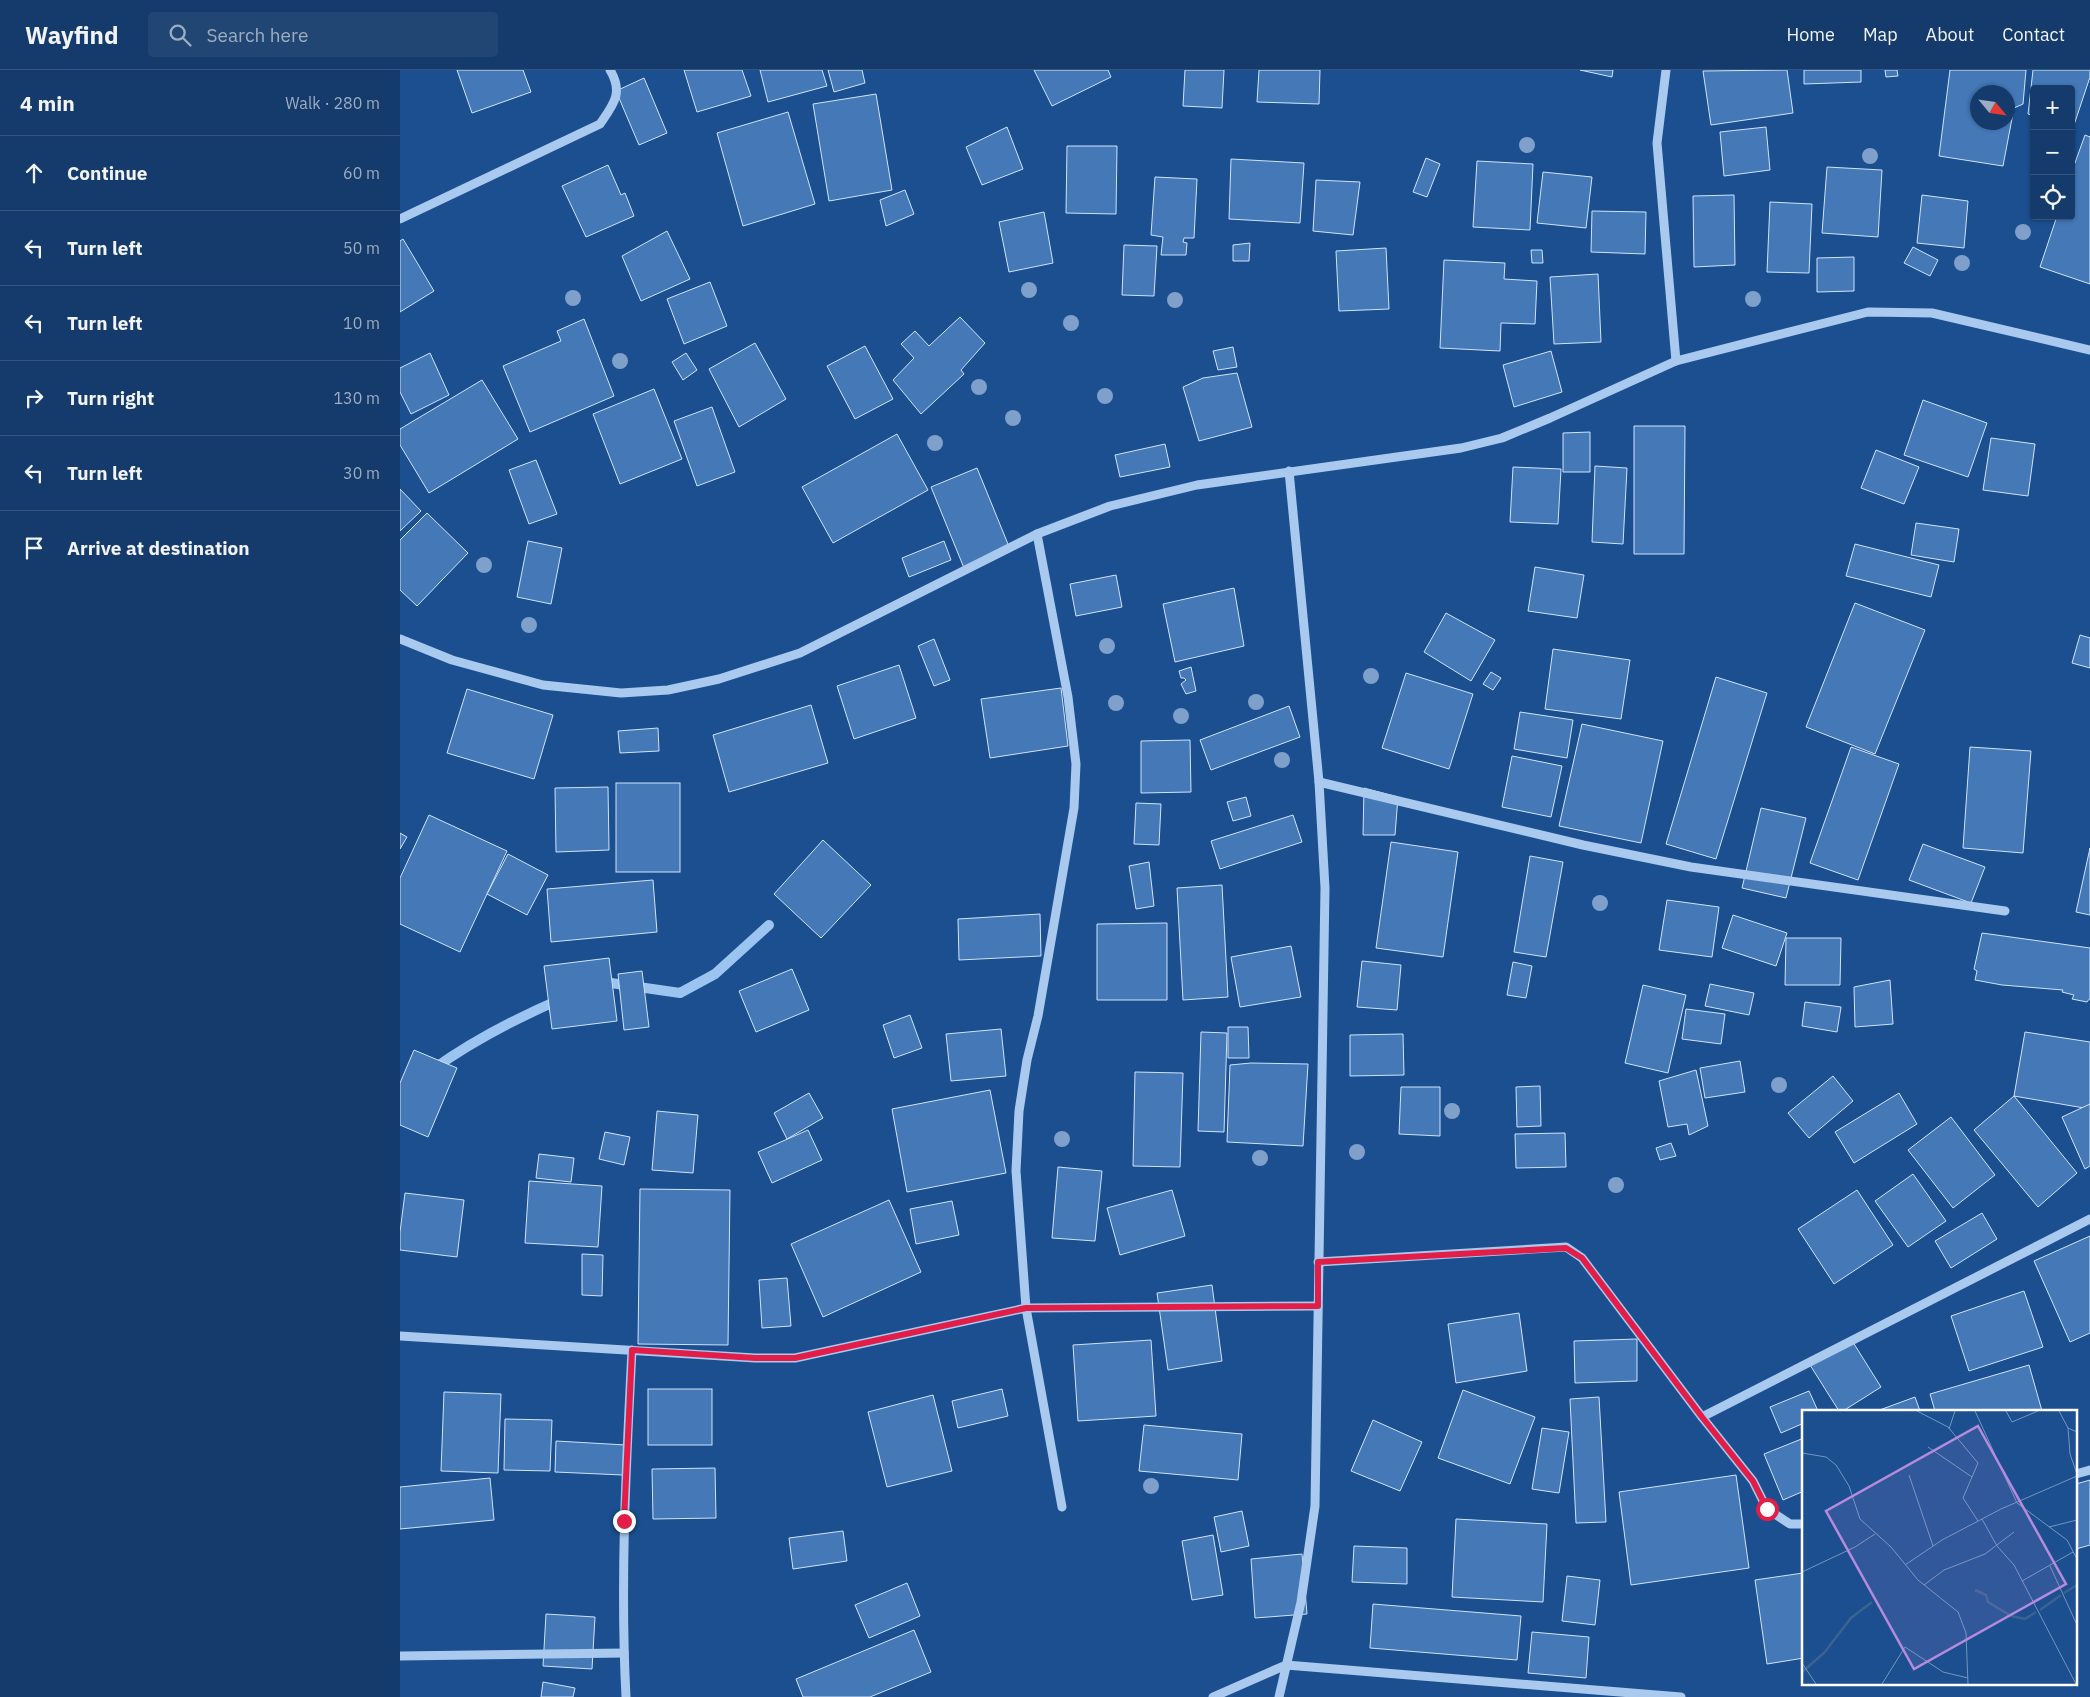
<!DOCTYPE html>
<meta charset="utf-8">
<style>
body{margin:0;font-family:"IBM Plex Sans",sans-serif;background:#214673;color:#f1f3f6}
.controls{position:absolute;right:15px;top:15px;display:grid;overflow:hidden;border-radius:5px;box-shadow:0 1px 4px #0004}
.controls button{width:45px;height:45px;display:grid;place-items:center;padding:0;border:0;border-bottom:1px solid #33557e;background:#143b6b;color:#f1f3f6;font:25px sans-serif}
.compass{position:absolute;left:1570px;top:15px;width:45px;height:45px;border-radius:50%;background:#143b6b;box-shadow:0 1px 4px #0004;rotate:119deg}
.stop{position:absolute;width:15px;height:15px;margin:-11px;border:4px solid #e11d48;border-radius:50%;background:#fff}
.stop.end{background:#e11d48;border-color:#fff;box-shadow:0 1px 5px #0008}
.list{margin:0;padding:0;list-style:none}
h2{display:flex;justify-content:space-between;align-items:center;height:65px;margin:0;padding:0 20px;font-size:21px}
h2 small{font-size:16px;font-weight:400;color:#9dadc1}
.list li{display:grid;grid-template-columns:32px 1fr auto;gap:15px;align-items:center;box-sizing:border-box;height:75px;padding:0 20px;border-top:1px solid #33557e}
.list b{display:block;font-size:19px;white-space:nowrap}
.list em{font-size:16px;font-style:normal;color:#9dadc1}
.icon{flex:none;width:28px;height:28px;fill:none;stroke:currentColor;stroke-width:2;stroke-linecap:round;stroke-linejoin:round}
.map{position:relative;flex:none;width:1690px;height:1627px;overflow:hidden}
header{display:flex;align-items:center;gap:30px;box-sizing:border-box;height:70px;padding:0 25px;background:#143b6b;border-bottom:1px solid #33557e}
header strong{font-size:24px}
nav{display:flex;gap:28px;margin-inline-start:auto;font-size:18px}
.search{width:350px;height:45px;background:#214673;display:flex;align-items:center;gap:12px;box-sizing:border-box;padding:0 18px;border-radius:5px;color:#9dadc1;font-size:19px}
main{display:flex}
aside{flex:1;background:#143b6b}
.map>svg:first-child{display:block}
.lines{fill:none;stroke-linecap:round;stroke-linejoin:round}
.stream{stroke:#9cc4f0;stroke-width:10}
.building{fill:#4478b7;stroke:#cfe3fa;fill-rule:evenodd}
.minor{stroke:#a9c9ee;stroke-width:9}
.tree{fill:#7ea0ca}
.route{stroke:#e11d48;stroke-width:6}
.inset-river{fill:none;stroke:#3c6290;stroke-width:2.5}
.inset-road{fill:none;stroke:#7695bc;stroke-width:1}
.view{fill:#b68bdc;fill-opacity:0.15;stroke:#b68bdc;stroke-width:2.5}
.inset-edge{fill:none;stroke:#fff;stroke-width:2.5}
</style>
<header>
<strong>Wayfind</strong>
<div class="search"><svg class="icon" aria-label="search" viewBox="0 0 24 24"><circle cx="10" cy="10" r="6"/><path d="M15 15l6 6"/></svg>Search here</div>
<nav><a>Home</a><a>Map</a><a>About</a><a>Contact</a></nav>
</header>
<main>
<aside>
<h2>4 min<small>Walk · 280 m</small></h2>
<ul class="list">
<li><svg class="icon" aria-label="ahead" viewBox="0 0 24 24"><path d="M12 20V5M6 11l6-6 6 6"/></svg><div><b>Continue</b></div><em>60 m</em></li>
<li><svg class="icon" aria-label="left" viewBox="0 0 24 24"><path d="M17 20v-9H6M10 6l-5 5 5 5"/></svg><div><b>Turn left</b></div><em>50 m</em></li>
<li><svg class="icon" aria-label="left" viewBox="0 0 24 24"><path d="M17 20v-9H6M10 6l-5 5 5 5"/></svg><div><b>Turn left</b></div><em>10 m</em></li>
<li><svg class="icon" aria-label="right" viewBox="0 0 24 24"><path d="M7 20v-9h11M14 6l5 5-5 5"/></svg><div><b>Turn right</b></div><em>130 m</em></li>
<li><svg class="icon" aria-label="left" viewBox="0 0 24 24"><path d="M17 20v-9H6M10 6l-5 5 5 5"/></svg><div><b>Turn left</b></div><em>30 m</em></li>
<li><svg class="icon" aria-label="arrive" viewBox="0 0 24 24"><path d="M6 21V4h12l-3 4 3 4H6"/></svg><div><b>Arrive at destination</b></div></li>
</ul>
</aside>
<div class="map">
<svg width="1690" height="1627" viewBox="0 0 1690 1627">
<rect width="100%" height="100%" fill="#1b4f8f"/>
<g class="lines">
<g class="stream">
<polyline points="200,913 204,912 280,923 315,904 369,855"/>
<path d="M32,1000C71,972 117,948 161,929"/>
</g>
</g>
<g class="building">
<polygon points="57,0 123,0 131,22 72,43"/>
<polygon points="284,0 342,0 351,26 297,42"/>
<polygon points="360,0 422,0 427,16 368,32"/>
<polygon points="428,0 462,0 465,13 434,22"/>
<polygon points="634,0 708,0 711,7 652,36"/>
<polygon points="785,0 824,0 822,38 783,36"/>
<polygon points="859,0 920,0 919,34 857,32"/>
<polygon points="1180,0 1213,0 1212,7"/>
<polygon points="1387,0 1393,43 1311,55 1303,1"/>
<polygon points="1404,0 1461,0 1461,12 1404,14"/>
<polygon points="1485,0 1497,0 1498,6 1486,7"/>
<path d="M1550,0H1626L1623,34L1614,38L1603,96L1539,86ZM1578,22H1608V52H1578Z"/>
<polygon points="1633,0 1690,0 1690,7 1673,58 1671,58 1671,19 1634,19 1634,46 1628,44"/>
<polygon points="244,8 267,63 239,75 216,21"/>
<polygon points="476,24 492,120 429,131 413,34"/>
<polygon points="388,42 415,134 343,156 317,63"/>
<polygon points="607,57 623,99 582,115 566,77"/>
<polygon points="1366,57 1370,100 1324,106 1320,62"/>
<polygon points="1685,65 1690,67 1690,214 1640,197 1657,146 1671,146 1671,104"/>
<polygon points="667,76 717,76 716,144 666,143"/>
<polygon points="1026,88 1040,94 1027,127 1013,122"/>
<polygon points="831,89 904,93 900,153 829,149"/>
<polygon points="1077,91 1133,94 1130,160 1073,157"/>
<polygon points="208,95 221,125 225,123 234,146 186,167 162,116"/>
<polygon points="1427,97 1482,100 1478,167 1422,163"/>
<polygon points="1143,102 1192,107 1186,158 1137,153"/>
<polygon points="755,107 797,109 794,168 784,168 783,172 787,173 786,185 761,185 763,167 751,165"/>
<polygon points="916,110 960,112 953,165 913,161"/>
<polygon points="505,120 514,144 486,156 480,130"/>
<polygon points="1334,125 1335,195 1294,197 1293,126"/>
<polygon points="1522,125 1568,131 1564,178 1517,173"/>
<polygon points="1370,132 1412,134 1409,203 1367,202"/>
<polygon points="1192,141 1246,142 1245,184 1191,182"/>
<polygon points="644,142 653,193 609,202 599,152"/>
<polygon points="267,161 290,209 241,231 222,186"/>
<polygon points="3,169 34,221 0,242 0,171"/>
<polygon points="850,173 849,191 833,191 833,175"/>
<polygon points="724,175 757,176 754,226 722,225"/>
<polygon points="1513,177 1538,190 1530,206 1504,193"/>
<polygon points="986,178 989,239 939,241 936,181"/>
<polygon points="1131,180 1142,180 1143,193 1132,193"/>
<polygon points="1454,187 1454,221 1417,222 1417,188"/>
<polygon points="1044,190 1105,193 1104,209 1137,211 1135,254 1101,253 1100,281 1040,278"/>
<polygon points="1198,204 1201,272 1154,274 1150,207"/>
<polygon points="310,212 327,256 284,274 267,229"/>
<polygon points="560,247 585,273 561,300 564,304 521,344 493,310 514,288 501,274 515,261 529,276"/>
<polygon points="184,249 214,326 130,362 103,296 161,271 157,261"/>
<polygon points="355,273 386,329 339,357 309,299"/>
<polygon points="465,276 493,329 455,349 427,296"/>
<polygon points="833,277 837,297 818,300 813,281"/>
<polygon points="1151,281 1162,322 1114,337 1103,295"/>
<polygon points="30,283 49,325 11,344 0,322 0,298"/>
<polygon points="286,283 297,300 283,310 272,292"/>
<polygon points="837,303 852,357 799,371 783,317 803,308"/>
<polygon points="82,310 118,369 29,423 0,375 0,359"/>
<polygon points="254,319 282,389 220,414 193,344"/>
<polygon points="1523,330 1587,353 1568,407 1504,385"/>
<polygon points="312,337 335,402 297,416 274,351"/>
<polygon points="1234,356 1285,356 1284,484 1234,484"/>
<polygon points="1190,362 1190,402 1163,402 1163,363"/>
<polygon points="497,364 528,420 433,473 402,417"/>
<polygon points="1591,368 1635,374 1628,426 1583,420"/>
<polygon points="765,374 770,397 720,407 715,385"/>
<polygon points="1476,380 1519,397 1504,434 1461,418"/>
<polygon points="136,390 157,444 129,454 109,400"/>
<polygon points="1195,396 1227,398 1223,474 1192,472"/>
<polygon points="1113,397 1161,399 1158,454 1110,452"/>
<polygon points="577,398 610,479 564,498 531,417"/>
<polygon points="0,419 21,441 0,461"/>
<polygon points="27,443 68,483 17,536 0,520 0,470"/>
<polygon points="1516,453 1559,459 1554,492 1511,485"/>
<polygon points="128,471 162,478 151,534 117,527"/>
<polygon points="544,471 551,490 509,507 502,488"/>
<polygon points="1455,474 1539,495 1531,527 1446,506"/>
<polygon points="1135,497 1184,505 1177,548 1128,541"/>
<polygon points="716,505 722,537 676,546 670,514"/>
<polygon points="834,518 844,576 775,592 763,534"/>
<polygon points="1455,533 1525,560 1475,684 1406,657"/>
<polygon points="1046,543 1095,570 1071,611 1024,582"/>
<polygon points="1680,565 1690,568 1690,598 1672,593"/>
<polygon points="534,569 550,610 534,616 518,576"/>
<polygon points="1153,579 1230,590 1221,649 1145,639"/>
<polygon points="499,595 516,648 454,669 437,616"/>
<polygon points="791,597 796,621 786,624 781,614 786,610 784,608 781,608 779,601"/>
<polygon points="1091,602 1101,608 1093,620 1083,614"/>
<polygon points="1006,603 1073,624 1049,699 982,678"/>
<polygon points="1316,607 1367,623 1316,789 1266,774"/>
<polygon points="661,618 668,676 590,688 581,629"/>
<polygon points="67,619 153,645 134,709 47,683"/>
<polygon points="411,635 428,693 329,722 313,665"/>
<polygon points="889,636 900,667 811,700 800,670"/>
<polygon points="1120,642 1173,650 1167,688 1114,679"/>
<polygon points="1182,654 1263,671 1241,773 1159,756"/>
<polygon points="258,658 259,681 220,683 218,661"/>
<polygon points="790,670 791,722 741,723 741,671"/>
<polygon points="1451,677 1499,694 1458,810 1410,793"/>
<polygon points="1570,677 1631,681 1623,783 1563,778"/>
<polygon points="1112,686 1162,696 1151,747 1102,737"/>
<rect x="216" y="713" width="64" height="89"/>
<polygon points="208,717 209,780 156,782 155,718"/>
<polygon points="964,718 998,727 995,765 963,765"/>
<polygon points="846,727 851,746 833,751 827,732"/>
<polygon points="736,733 761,734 759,775 734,774"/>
<polygon points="1361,738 1406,748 1386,828 1342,818"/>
<polygon points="29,745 107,781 60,882 0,854 0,808"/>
<polygon points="893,745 902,772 820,799 811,771"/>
<polygon points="0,763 7,767 0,779"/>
<polygon points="423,770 471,815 421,868 374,824"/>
<polygon points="991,772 1058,782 1043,887 976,878"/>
<polygon points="1523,774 1585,797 1571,833 1509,810"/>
<polygon points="1690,778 1690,845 1676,842"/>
<polygon points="108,784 148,805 127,845 87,824"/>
<polygon points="1130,786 1163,792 1146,887 1114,882"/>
<polygon points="749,792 754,836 736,839 729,796"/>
<polygon points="253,810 257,862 151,872 147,819"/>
<polygon points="822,815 828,927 783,930 777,818"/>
<polygon points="1267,830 1319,837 1312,887 1259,880"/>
<polygon points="640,844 641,886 559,890 558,849"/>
<polygon points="1333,845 1387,863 1376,896 1322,878"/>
<polygon points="767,853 767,930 697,930 697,854"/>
<polygon points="1582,863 1690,878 1690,928 1687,932 1672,929 1674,925 1662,922 1663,920 1602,915 1575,910 1577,901 1574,899"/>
<polygon points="1386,868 1441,868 1440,915 1385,915"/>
<polygon points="891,876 901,927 840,937 831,887"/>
<polygon points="209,888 217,951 152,959 144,896"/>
<polygon points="962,891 1001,895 997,940 957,937"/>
<polygon points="1113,892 1132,896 1126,928 1107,925"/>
<polygon points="392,899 409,940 356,962 339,921"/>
<polygon points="242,901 249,957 224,960 218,904"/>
<polygon points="1490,910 1493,954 1455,957 1454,917"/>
<polygon points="1310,914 1354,923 1349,945 1305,936"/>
<polygon points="1243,915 1286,925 1268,1003 1225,993"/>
<polygon points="1405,932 1441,937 1437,962 1402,956"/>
<polygon points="1286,939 1325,944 1321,974 1282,969"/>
<polygon points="510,945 522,978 494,988 483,955"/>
<polygon points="828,957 848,957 849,988 828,988"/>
<polygon points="601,959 606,1006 551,1011 546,964"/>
<polygon points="801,962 827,963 824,1062 798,1061"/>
<polygon points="1625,962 1690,972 1690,1039 1614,1026"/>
<polygon points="1003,964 1004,1005 950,1006 950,965"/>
<polygon points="14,980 57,998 28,1067 0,1055 0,1013"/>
<polygon points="1340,991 1345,1022 1305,1028 1300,998"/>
<polygon points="851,993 908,994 903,1076 827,1072 830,995"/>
<polygon points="1296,1000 1308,1056 1289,1065 1287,1054 1268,1057 1259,1011"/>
<polygon points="735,1002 783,1003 780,1097 733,1096"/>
<polygon points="1433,1006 1453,1031 1409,1068 1388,1043"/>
<polygon points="1140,1016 1141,1056 1117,1057 1116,1017"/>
<polygon points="1001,1017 1040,1017 1040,1066 999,1064"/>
<polygon points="590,1020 606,1103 507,1122 492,1039"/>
<polygon points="409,1023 423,1048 387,1069 374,1043"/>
<polygon points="1499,1023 1517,1054 1454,1093 1435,1062"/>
<polygon points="1614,1026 1677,1103 1638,1137 1574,1060"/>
<polygon points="1690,1034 1690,1096 1685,1099 1662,1047"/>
<polygon points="257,1041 298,1045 293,1103 252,1100"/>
<polygon points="1551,1047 1595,1105 1553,1138 1508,1080"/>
<polygon points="408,1060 422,1090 372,1113 358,1082"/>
<polygon points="205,1062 230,1067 224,1095 199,1089"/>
<polygon points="1165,1063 1166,1097 1116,1098 1115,1064"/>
<polygon points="1271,1073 1276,1086 1260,1090 1256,1078"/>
<polygon points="139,1084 174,1088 171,1112 136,1108"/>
<polygon points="658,1097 702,1101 695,1171 652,1168"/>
<polygon points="1513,1104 1546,1151 1508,1177 1475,1131"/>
<polygon points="129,1111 202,1116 198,1177 125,1173"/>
<polygon points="240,1119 330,1120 328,1275 238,1274"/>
<polygon points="772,1120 785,1166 720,1185 707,1138"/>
<polygon points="1457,1120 1493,1175 1434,1214 1398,1159"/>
<polygon points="5,1123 64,1130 57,1187 0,1180 0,1162"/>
<polygon points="489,1130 521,1202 423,1247 391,1174"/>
<polygon points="552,1131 559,1165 516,1174 510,1139"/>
<polygon points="1582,1143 1597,1169 1551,1198 1535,1171"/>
<polygon points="1690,1166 1690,1263 1670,1272 1634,1191"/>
<polygon points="182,1184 203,1185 202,1226 182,1225"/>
<polygon points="387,1208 391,1256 362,1258 359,1210"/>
<polygon points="812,1215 822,1291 768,1300 757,1223"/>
<polygon points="1624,1221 1643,1277 1569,1301 1551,1246"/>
<polygon points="1119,1243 1127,1301 1056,1313 1048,1254"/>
<polygon points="1237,1269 1237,1311 1175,1313 1174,1271"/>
<polygon points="1451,1269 1481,1317 1443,1341 1439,1341 1410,1295"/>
<polygon points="751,1270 756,1346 678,1351 673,1275"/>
<polygon points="1629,1295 1642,1341 1535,1341 1530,1324"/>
<rect x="248" y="1319" width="64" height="56"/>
<polygon points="602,1319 608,1346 558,1358 552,1331"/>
<polygon points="1063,1320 1135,1347 1110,1414 1038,1388"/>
<polygon points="1409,1321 1418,1341 1404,1341 1404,1353 1381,1363 1370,1337"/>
<polygon points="44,1322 101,1324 98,1403 41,1401"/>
<polygon points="533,1325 552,1401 487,1417 468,1342"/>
<polygon points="1199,1327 1206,1452 1176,1453 1170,1329"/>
<polygon points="1515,1327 1520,1341 1477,1341"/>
<polygon points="105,1349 152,1350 150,1401 104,1400"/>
<polygon points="973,1350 1022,1372 1000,1421 951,1401"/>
<polygon points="744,1355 842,1364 838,1410 739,1401"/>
<polygon points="1142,1358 1169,1362 1159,1423 1132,1419"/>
<polygon points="1404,1368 1404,1421 1383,1430 1364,1384"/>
<polygon points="156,1371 226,1375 223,1405 155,1402"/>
<polygon points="315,1398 316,1448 253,1449 252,1399"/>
<polygon points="1336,1405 1349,1498 1231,1515 1219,1422"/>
<polygon points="90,1408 94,1450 0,1459 0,1417"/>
<polygon points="1690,1410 1690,1475 1676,1479 1676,1414"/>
<polygon points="842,1441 849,1476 821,1482 814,1447"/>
<polygon points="1056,1449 1147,1454 1143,1532 1052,1527"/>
<polygon points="443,1461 447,1491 393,1499 389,1468"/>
<polygon points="813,1465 823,1525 792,1530 782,1471"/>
<polygon points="954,1476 1007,1478 1007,1514 952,1512"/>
<polygon points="902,1484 907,1544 855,1548 851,1489"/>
<polygon points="1403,1503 1404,1588 1367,1594 1355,1510"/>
<polygon points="1167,1506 1200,1510 1195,1555 1162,1551"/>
<polygon points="507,1513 520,1546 469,1568 455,1535"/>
<polygon points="973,1534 1121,1546 1117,1590 970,1578"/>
<polygon points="146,1544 195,1547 192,1599 143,1596"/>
<polygon points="514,1560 531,1602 470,1627 403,1627 396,1609"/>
<polygon points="1132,1562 1189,1567 1186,1608 1128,1603"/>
<polygon points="143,1612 175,1618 173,1627 141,1627"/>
</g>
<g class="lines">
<g class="minor">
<polyline points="1266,0 1257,73 1276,291"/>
<path d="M0,149L200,54C213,35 224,23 210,0"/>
<polyline points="637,464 668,627 676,694 674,738 638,946 627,990 619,1041 616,1101 626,1238 662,1437"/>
<polyline points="0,569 52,590 143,615 221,623 268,620 319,609 400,583 637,464 710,436 797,415 1061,378 1102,368 1150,348 1276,291 1468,242 1532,243 1690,280"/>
<polyline points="919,712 1183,775 1291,797 1605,841"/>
<polyline points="918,1192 1166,1177 1182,1188 1302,1347 1353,1411 1367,1439 1390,1454 1404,1454"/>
<polyline points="0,1266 355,1288 395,1288 626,1238 918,1236"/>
<polyline points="1302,1347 1690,1149"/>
<polyline points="1676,1404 1690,1400"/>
<polyline points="0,1586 224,1583"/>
<path d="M226,1627C220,1511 226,1396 232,1280"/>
<polyline points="813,1627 886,1595 1281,1627"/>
<polyline points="879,1627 901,1532 915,1436 925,818 919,712 889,401"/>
</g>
</g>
<g class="tree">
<circle cx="1127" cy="75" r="8"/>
<circle cx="1470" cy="86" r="8"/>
<circle cx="1623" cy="162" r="8"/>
<circle cx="1562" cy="193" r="8"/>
<circle cx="629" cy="220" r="8"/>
<circle cx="173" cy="228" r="8"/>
<circle cx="1353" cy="229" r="8"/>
<circle cx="775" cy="230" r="8"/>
<circle cx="671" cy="253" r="8"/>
<circle cx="220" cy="291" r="8"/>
<circle cx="579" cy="317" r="8"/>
<circle cx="705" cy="326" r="8"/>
<circle cx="613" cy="348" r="8"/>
<circle cx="535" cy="373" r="8"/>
<circle cx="84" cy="495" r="8"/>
<circle cx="129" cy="555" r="8"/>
<circle cx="707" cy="576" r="8"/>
<circle cx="971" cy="606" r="8"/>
<circle cx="856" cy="632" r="8"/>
<circle cx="716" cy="633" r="8"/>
<circle cx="781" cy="646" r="8"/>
<circle cx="882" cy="690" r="8"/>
<circle cx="1200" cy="833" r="8"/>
<circle cx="1379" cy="1015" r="8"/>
<circle cx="1052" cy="1041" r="8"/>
<circle cx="662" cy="1069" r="8"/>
<circle cx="957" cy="1082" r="8"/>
<circle cx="860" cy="1088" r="8"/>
<circle cx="1216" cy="1115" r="8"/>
<circle cx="751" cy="1416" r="8"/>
</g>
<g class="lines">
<polyline class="route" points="224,1451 232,1280 355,1288 395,1288 626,1238 918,1236 918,1192 1166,1178 1182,1188 1302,1347 1353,1411 1367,1439"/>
</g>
<g transform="translate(1402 1340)">
<rect width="275" height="275" fill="#1b4f8f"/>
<path class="inset-river" d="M173,180L184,185L186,192L209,206L223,209L234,202M262,183L275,175M238,200L259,185M0,262L22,243L49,208L70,192"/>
<path class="inset-road" d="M115,1L146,17L176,53L161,88L176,111M173,1L215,93L265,130L275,149M204,1L210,12L236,1M257,1L266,18L275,22M266,18L268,44L275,64M147,19L153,1M126,37L170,67M0,43L24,47L34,55L47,76L58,109L89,137L116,170L156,202L164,223L166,274M107,65L131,136M180,109L195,136L212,155L274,274M247,117L275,110M103,155L140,130L199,99L275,66M248,156L275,215M0,162L53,137L73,124M220,171L271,142M122,175L142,160L183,144L212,122M0,253L14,274M80,274L103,237L141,262L166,268"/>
<path class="view" d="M176,16L264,174L112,259L24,101Z"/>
<rect width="275" height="275" class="inset-edge"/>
</g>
</svg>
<div class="controls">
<button>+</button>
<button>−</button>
<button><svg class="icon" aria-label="locate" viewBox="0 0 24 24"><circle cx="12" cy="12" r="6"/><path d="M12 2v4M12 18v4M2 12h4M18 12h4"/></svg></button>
</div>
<svg class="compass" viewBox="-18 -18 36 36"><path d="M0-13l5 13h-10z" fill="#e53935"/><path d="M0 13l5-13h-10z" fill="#9dadc1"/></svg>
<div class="stop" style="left:1367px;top:1439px"></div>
<div class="stop end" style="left:224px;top:1451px"></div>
</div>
</main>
